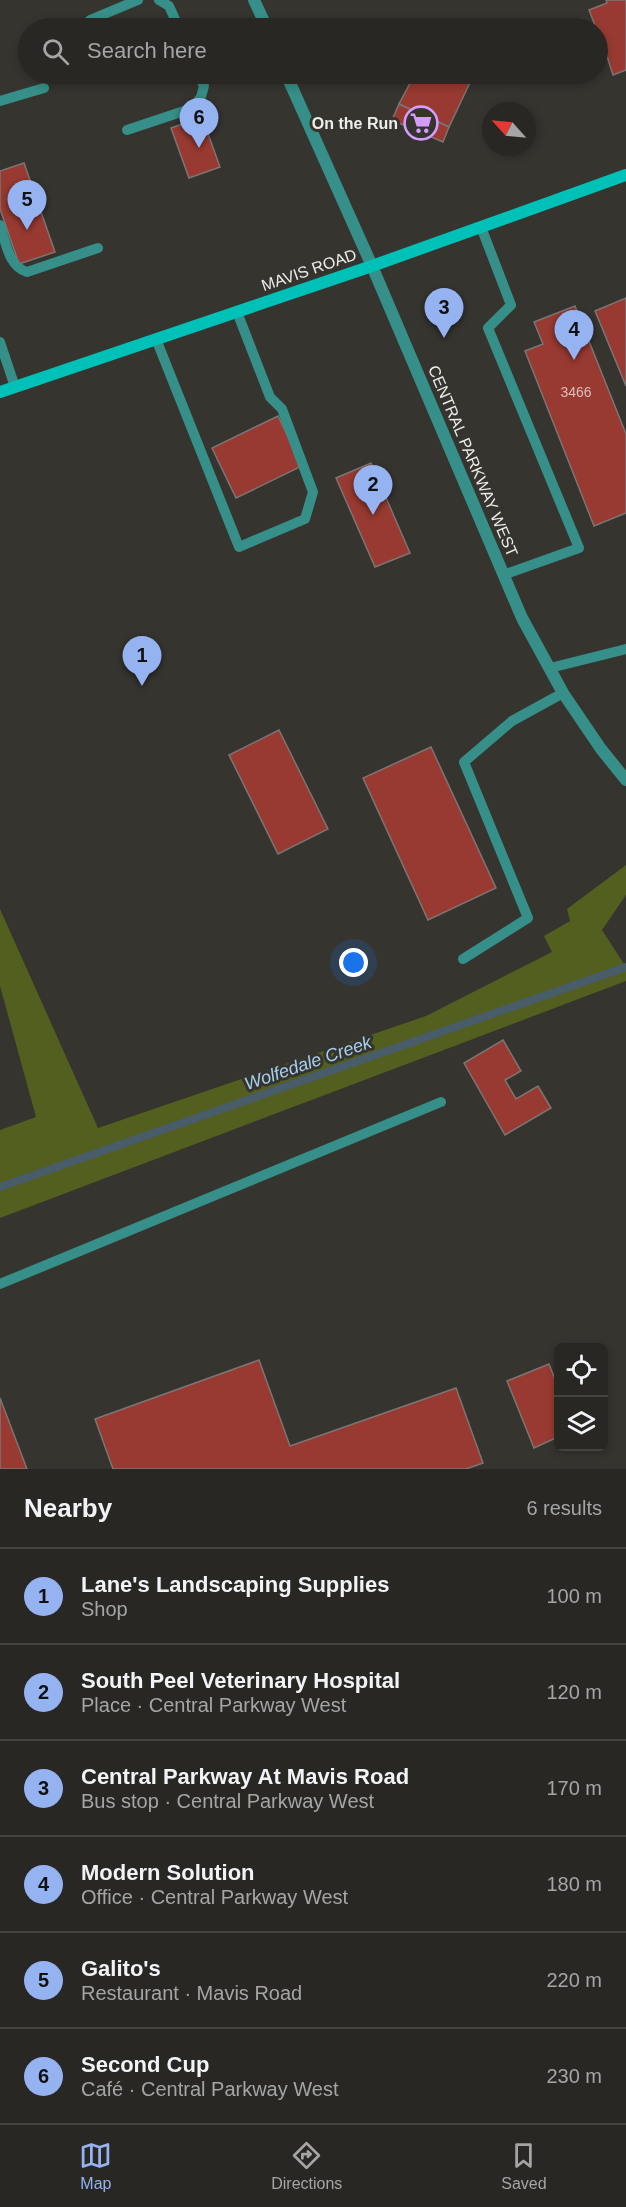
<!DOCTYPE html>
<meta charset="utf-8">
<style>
body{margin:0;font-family:Arial,sans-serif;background:#302f2b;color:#f1f3f6}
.controls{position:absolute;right:18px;bottom:18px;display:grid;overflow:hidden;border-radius:9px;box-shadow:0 3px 9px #0003}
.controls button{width:54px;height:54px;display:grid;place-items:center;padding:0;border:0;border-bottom:2px solid #444441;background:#282723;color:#f1f3f6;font:30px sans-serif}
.compass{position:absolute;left:482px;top:102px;width:54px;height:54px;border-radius:50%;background:#282723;box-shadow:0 3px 9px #0003;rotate:297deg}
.you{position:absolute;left:354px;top:963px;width:21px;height:21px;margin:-15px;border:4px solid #fff;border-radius:50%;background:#1a73e8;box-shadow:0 0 0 9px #1a73e833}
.badge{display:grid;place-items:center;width:39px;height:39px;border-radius:50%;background:#95b2f1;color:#111;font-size:20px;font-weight:700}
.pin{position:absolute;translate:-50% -50px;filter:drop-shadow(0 2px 3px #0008)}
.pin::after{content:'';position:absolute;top:32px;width:21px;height:18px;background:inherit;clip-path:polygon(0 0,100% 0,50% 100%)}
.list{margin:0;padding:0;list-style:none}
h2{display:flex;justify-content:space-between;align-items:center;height:78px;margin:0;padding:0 24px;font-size:26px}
h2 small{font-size:20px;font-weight:400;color:#a5a5a6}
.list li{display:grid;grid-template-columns:39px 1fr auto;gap:18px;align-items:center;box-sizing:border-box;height:96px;padding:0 24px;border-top:2px solid #444441}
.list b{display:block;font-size:22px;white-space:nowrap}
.list p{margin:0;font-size:20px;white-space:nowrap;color:#a5a5a6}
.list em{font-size:20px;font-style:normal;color:#a5a5a6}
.icon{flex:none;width:33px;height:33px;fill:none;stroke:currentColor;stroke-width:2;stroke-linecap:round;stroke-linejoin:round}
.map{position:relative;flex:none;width:626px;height:1469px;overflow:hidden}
.search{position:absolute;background:#282723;box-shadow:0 3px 9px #0003;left:18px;right:18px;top:18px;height:66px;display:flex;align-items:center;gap:15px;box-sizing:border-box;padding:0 21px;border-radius:33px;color:#a5a5a6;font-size:22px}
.sheet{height:654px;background:#282723}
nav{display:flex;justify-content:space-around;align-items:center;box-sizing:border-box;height:84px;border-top:2px solid #444441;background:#282723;font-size:16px;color:#a5a5a6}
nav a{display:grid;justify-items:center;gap:3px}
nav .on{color:#95b2f1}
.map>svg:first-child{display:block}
.green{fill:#535f1e}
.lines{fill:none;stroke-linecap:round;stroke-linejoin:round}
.stream{stroke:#495c69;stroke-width:8}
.building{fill:#983a31;stroke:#7c7574;stroke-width:1.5}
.service{stroke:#368f88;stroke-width:10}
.tertiary{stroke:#368f88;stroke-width:12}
.secondary{stroke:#00c1b7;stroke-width:12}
.labels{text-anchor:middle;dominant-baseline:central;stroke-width:6;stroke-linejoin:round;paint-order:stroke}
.number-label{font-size:14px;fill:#d8c0bb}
.poi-label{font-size:16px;font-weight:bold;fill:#edede9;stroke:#35342f;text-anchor:end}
.street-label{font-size:16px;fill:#edede9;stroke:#35342f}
.water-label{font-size:18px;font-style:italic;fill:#a7cff0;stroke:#35342f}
</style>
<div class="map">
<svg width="626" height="1469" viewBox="0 0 626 1469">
<rect width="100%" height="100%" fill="#35342f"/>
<polygon class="green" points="626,865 626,895 602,930 626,967 626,981 0,1218 0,1130 36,1117 0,986 0,909 98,1128 426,1016 552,952 544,936 570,921 567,909"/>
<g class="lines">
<polyline class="stream" points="0,1187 626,967"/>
</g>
<g class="building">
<polygon points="606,0 626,0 626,70 613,75 598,28 596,28 589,10 607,3"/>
<polygon points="415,74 474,74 449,127 399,104"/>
<polygon points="399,104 449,127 443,142 392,120"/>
<polygon points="202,117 220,167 189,178 171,128"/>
<polygon points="24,163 55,252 19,264 0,209 0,171"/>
<polygon points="626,298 626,386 595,311"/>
<polygon points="575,306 626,434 626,513 594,526 525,351 543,344 534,322"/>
<polygon points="278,416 302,466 236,498 212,448"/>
<polygon points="371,463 410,553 375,567 336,478"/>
<polygon points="279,730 328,829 278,854 229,755"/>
<polygon points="431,747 496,888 428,920 363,778"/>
<polygon points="503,1040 521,1071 505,1080 516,1099 538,1086 551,1108 505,1135 464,1063"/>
<polygon points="259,1360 290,1446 456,1388 483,1463 466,1469 113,1469 95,1419"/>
<polygon points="549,1364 558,1387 558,1437 534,1448 507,1381"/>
<polygon points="0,1398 27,1469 0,1469"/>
</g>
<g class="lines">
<g class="service">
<polyline points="159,0 169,6 179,28"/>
<polyline points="90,20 138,0"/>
<polyline points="0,101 44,88"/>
<polyline points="127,130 193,108 201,97 204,86 198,74"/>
<path d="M0,225C6,242 8,266 27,272L98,248"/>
<polyline points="481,227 511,305 488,328 579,548 503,575"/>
<polyline points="156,339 239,547 305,519 313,492 282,409 270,397 237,312"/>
<polyline points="0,342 15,387"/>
<polyline points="550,668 626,649"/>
<polyline points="463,959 528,918 464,762 512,721 563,693"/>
<polyline points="0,1284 441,1102"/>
</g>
<g class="tertiary">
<polyline points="254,0 267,28"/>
<polyline points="286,74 372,266 522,618 563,693 601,749 626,780"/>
</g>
<polyline class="secondary" points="0,392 372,266 626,175"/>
</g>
<defs>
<g id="supermarket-ring" transform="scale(1.725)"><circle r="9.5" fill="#35342f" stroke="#d29dfd" stroke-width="1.5"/><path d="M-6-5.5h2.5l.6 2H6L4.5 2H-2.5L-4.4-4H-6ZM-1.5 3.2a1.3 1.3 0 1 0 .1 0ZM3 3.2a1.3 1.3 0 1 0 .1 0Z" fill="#d29dfd"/></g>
</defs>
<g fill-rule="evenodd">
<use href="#supermarket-ring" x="421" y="123"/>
</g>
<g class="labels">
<g class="number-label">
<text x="576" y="392">3466</text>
</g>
<g class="poi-label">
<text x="398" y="123">On the Run</text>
</g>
<g class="street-label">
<text transform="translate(309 270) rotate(-19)">MAVIS ROAD</text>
<text transform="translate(473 461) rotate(67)">CENTRAL PARKWAY WEST</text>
</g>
<g class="water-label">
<text transform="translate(308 1063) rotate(-19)">Wolfedale Creek</text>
</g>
</g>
</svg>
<div class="controls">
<button><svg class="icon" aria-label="locate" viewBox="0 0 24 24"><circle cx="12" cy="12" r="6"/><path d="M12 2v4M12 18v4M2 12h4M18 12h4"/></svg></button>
<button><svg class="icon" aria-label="layers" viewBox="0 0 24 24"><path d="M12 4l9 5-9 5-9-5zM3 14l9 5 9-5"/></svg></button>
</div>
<svg class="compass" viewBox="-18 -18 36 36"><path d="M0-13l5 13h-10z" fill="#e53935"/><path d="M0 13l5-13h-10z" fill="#a5a5a6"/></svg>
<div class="you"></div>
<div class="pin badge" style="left:142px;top:686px">1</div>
<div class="pin badge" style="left:373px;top:515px">2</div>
<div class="pin badge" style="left:444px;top:338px">3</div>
<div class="pin badge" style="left:574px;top:360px">4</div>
<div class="pin badge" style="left:27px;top:230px">5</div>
<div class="pin badge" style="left:199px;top:148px">6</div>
<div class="search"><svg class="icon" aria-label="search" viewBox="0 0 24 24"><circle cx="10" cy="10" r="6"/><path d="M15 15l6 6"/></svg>Search here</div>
</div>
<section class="sheet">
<h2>Nearby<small>6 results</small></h2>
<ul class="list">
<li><span class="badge">1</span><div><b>Lane's Landscaping Supplies</b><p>Shop</p></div><em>100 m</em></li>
<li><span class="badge">2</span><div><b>South Peel Veterinary Hospital</b><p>Place · Central Parkway West</p></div><em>120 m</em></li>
<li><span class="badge">3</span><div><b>Central Parkway At Mavis Road</b><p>Bus stop · Central Parkway West</p></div><em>170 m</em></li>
<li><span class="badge">4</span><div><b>Modern Solution</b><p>Office · Central Parkway West</p></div><em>180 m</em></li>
<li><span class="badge">5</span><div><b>Galito's</b><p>Restaurant · Mavis Road</p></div><em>220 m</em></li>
<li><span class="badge">6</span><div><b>Second Cup</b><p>Café · Central Parkway West</p></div><em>230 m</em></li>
</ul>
</section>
<nav>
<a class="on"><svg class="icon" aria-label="map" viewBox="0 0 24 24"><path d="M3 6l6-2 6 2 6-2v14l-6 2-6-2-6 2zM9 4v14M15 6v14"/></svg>Map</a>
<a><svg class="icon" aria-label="directions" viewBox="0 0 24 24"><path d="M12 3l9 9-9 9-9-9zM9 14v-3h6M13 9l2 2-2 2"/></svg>Directions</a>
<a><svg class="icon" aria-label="saved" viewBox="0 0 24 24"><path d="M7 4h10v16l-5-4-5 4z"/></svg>Saved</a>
</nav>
